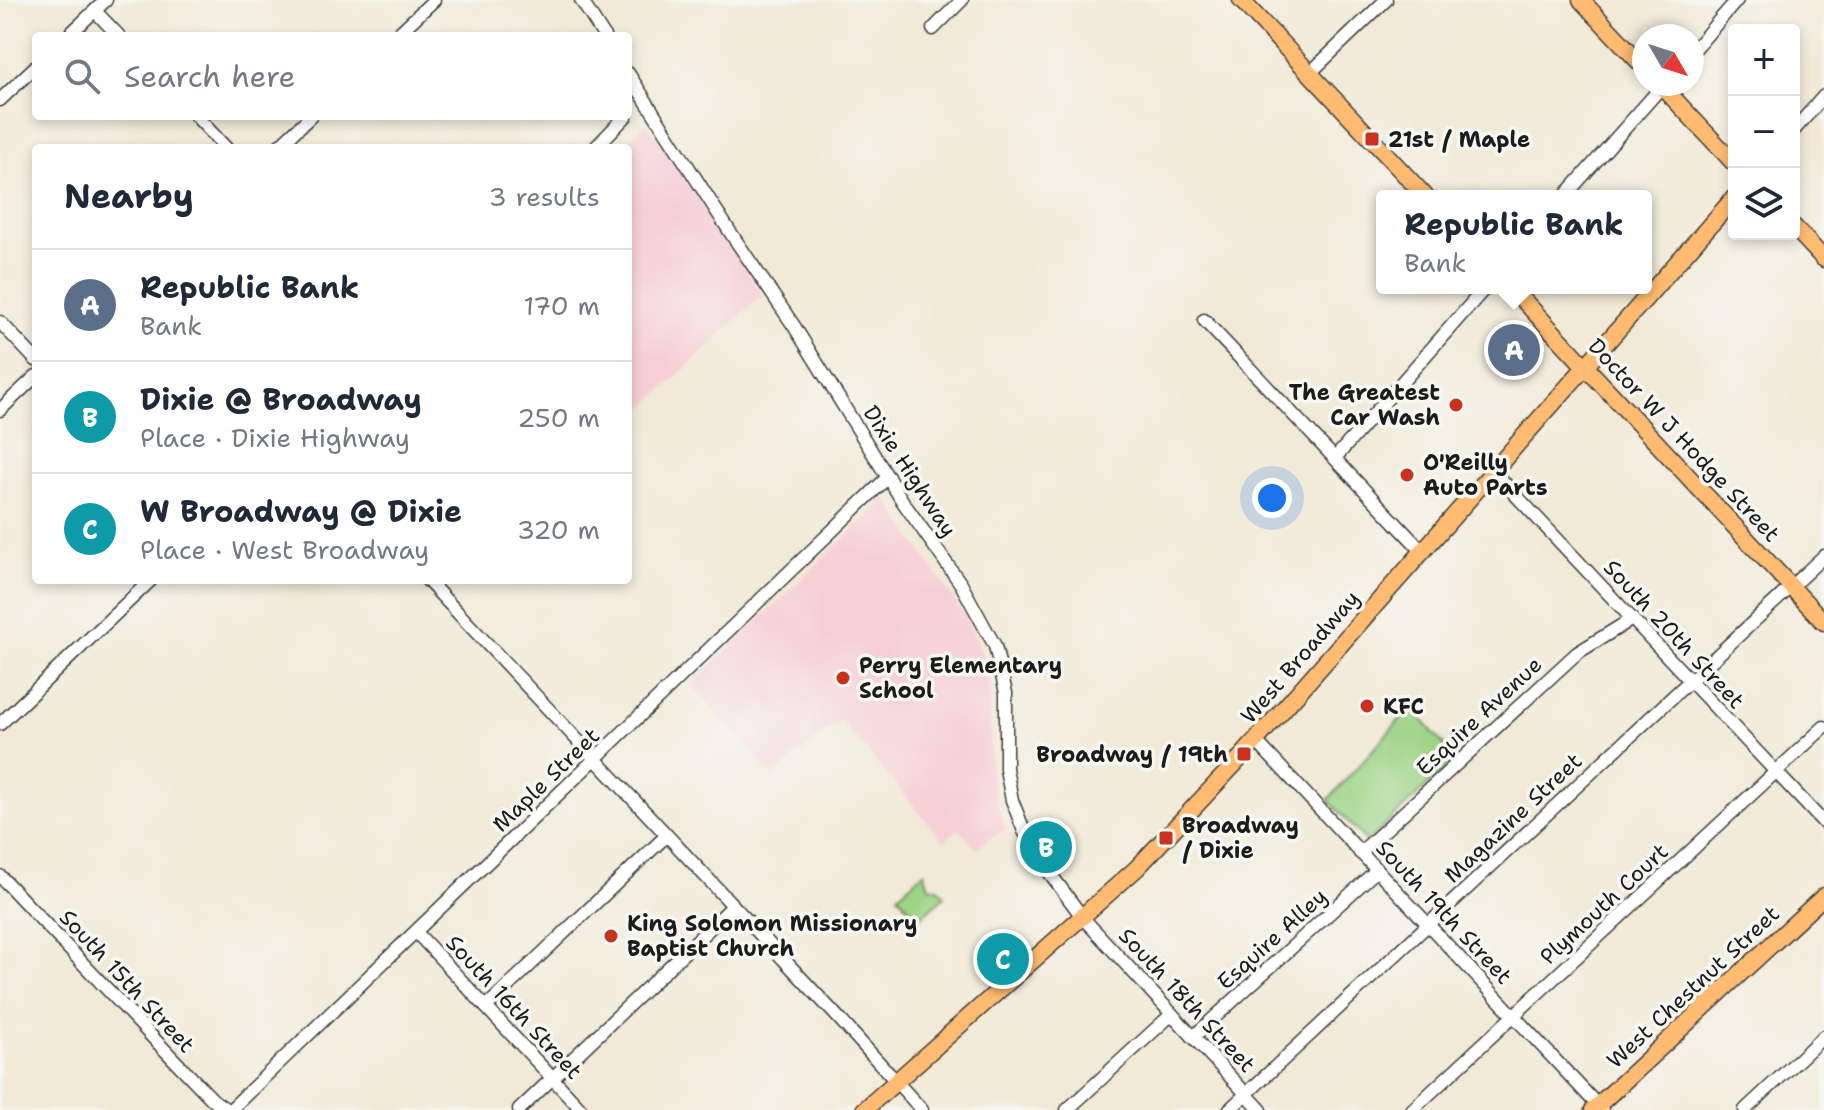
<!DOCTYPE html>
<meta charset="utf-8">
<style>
body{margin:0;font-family:"Shantell Sans",sans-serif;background:#f2f2f3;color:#1f2937}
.controls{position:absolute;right:24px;top:24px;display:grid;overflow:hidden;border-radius:8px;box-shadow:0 4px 12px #0003}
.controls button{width:72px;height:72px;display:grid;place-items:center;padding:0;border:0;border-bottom:2px solid #e0e1e3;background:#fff;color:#1f2937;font:40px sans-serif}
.compass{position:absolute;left:1632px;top:24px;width:72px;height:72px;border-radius:50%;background:#fff;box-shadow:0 4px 12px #0003;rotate:129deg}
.you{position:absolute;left:1272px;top:498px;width:28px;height:28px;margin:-20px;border:6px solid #fff;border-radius:50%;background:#1a73e8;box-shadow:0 0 0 12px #1a73e833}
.badge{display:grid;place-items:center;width:52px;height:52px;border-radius:50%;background:#c8321e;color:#fff;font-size:26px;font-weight:700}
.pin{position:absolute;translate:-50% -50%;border:4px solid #fff;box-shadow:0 2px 8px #0006}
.popup{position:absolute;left:1376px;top:190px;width:276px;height:104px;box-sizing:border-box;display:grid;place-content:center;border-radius:8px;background:#fff;filter:drop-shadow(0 2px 6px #0005);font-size:26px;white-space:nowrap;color:#747a83}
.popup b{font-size:30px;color:#1f2937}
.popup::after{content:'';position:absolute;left:50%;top:100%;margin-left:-16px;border:16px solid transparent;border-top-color:#fff}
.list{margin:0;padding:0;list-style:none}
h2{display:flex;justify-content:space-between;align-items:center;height:104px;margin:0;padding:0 32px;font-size:34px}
h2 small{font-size:26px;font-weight:400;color:#747a83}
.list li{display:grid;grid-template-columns:52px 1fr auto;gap:24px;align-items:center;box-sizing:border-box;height:112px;padding:0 32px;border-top:2px solid #e0e1e3}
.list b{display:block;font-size:30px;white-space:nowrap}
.list p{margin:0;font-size:26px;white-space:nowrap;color:#747a83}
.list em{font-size:26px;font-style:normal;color:#747a83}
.icon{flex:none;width:44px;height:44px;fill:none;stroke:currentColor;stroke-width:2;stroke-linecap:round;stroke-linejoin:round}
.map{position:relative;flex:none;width:1824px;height:1110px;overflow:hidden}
.search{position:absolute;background:#fff;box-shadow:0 4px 12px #0003;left:32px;top:32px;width:600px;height:88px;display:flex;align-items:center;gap:20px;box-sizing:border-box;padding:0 28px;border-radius:8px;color:#747a83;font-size:30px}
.panel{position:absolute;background:#fff;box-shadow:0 4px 12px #0003;left:32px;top:144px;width:600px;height:440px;border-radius:8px}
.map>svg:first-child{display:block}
.built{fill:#f6cfd6}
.green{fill:#9dd485;stroke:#5c7850;stroke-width:2}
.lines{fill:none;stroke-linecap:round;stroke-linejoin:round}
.minor-casing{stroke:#3c3b38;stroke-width:15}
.major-casing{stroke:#3c3b38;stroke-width:19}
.minor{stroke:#fff;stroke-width:12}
.major{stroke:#ffbb71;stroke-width:16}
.poi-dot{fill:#c8321e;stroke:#f6f6f2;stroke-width:3}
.labels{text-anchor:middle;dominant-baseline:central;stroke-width:7;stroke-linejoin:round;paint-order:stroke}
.poi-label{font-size:22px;font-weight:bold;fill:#1c1c1c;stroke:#f6f6f2;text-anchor:start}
.street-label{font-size:22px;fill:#1c1c1c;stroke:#f6f6f2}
</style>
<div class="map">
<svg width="1824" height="1110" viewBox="0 0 1824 1110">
<rect width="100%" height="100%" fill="#f6f6f2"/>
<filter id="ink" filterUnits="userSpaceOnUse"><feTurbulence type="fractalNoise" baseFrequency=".0125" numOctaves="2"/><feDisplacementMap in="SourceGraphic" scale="16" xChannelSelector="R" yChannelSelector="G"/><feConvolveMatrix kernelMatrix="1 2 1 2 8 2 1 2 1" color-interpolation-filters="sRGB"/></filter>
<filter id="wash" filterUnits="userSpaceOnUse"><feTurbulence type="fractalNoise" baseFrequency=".006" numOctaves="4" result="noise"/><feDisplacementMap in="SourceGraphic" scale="32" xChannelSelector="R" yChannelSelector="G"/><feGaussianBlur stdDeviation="1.8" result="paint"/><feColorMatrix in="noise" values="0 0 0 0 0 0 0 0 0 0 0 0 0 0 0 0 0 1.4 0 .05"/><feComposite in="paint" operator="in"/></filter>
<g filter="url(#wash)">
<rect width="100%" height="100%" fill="#f2e9d6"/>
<g class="built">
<polygon points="647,123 763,294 628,423 628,148 620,148"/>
<polygon points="886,498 966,618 977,641 988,671 991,701 991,769 997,803 1006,830 989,838 977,849 959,829 944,841 840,720 773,776 692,684"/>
</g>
<g class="green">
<polygon points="1411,707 1456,759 1367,842 1328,800"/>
<polygon points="924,872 929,886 938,888 945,896 918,919 898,895"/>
</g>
</g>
<g filter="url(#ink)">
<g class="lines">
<g class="minor-casing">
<g id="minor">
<polyline points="581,0 604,36"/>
<polyline points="95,11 119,36"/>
<polyline points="933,29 962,0"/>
<polyline points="68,36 106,0"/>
<polyline points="396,36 434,0"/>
<polyline points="1692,52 1737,0"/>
<polyline points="628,73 732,235 794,326 903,502 961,584 995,646 1006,693 1006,769 1012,800 1024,831 1038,857 1083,918 1261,1110"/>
<polyline points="1310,73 1386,0"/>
<polyline points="0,100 36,66"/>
<polyline points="196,116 226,148"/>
<polyline points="1794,130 1824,96"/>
<polyline points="277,148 311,116"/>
<polyline points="595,148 626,116"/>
<polyline points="1565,196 1664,84"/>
<polyline points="1204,320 1423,552"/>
<polyline points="0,322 36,360"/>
<polyline points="0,410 36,376"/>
<polyline points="1335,458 1485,288"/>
<polyline points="1494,472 1824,823"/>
<polyline points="427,580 835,1014 922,1110"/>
<polyline points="0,724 151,580"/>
<polyline points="1256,741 1602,1110"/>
<polyline points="1360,853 1577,653 1632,619"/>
<polyline points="0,876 158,1043 213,1100 227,1110"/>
<polyline points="416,932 582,1110"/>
<polyline points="486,1007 666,836"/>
<polyline points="1193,1037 1377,870"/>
<polyline points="230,1110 888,477"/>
<polyline points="519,1110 733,906"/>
<polyline points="1067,1110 1172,1014"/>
<polyline points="1229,1110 1824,556"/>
<polyline points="1412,1110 1824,727"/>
<polyline points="1745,1110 1824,1036"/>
</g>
</g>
<g class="major-casing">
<g id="major">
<polyline points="1241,0 1425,196"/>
<polyline points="1581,0 1644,67"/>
<polyline points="1660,84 1734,163"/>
<polyline points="1794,227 1824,259"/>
<polyline points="1512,288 1824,622"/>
<polyline points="864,1110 1137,868 1244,754 1734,198"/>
<polyline points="1593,1110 1824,896"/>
</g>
</g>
<use href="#minor" class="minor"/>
<use href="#major" class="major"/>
</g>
</g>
<g class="poi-dot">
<rect x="1364" y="131" width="16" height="16" rx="4"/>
<circle cx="1456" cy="405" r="8"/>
<circle cx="1407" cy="475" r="8"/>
<circle cx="843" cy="678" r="8"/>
<circle cx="1367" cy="706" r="8"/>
<rect x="1236" y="746" width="16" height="16" rx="4"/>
<rect x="1158" y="830" width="16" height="16" rx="4"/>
<circle cx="611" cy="936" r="8"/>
</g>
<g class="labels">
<g class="poi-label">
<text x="1388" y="139">21st / Maple</text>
<text x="1440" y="392" text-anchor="end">The Greatest<tspan x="1440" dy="25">Car Wash</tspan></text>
<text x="1423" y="462">O'Reilly<tspan x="1423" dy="25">Auto Parts</tspan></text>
<text x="859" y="665">Perry Elementary<tspan x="859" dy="25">School</tspan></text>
<text x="1383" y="706">KFC</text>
<text x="1228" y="754" text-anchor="end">Broadway / 19th</text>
<text x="1182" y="825">Broadway<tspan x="1182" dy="25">/ Dixie</tspan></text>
<text x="627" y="923">King Solomon Missionary<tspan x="627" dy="25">Baptist Church</tspan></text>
</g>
<g class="street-label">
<text transform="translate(1684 440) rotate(47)">Doctor W J Hodge Street</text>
<text transform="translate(910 471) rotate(57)">Dixie Highway</text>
<text transform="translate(1674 634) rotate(47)">South 20th Street</text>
<text transform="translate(1300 657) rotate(-49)">West Broadway</text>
<text transform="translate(1479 716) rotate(-43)">Esquire Avenue</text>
<text transform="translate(546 780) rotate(-44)">Maple Street</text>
<text transform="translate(1513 818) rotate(-43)">Magazine Street</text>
<text transform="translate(1604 904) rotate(-43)">Plymouth Court</text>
<text transform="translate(1444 912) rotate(47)">South 19th Street</text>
<text transform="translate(1272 939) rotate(-42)">Esquire Alley</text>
<text transform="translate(127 981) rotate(47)">South 15th Street</text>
<text transform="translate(1693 987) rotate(-43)">West Chestnut Street</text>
<text transform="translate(1187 1000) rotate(47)">South 18th Street</text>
<text transform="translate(514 1007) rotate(47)">South 16th Street</text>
</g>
</g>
</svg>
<div class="controls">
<button>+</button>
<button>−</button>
<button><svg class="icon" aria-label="layers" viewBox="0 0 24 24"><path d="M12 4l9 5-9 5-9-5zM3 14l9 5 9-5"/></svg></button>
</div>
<svg class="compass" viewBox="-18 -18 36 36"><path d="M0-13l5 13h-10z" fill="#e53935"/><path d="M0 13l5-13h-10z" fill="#747a83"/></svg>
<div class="you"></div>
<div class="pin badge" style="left:1514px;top:350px;background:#5c6f8a">A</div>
<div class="popup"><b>Republic Bank</b>Bank</div>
<div class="pin badge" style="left:1046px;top:847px;background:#0f9aa8">B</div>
<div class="pin badge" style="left:1003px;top:959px;background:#0f9aa8">C</div>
<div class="search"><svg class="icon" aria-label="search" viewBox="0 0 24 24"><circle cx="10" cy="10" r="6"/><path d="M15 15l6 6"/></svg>Search here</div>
<section class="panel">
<h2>Nearby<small>3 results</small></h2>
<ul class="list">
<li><span class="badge" style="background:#5c6f8a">A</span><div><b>Republic Bank</b><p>Bank</p></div><em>170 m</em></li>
<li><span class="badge" style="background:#0f9aa8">B</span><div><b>Dixie @ Broadway</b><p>Place · Dixie Highway</p></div><em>250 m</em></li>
<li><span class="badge" style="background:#0f9aa8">C</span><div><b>W Broadway @ Dixie</b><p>Place · West Broadway</p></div><em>320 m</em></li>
</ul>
</section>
</div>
